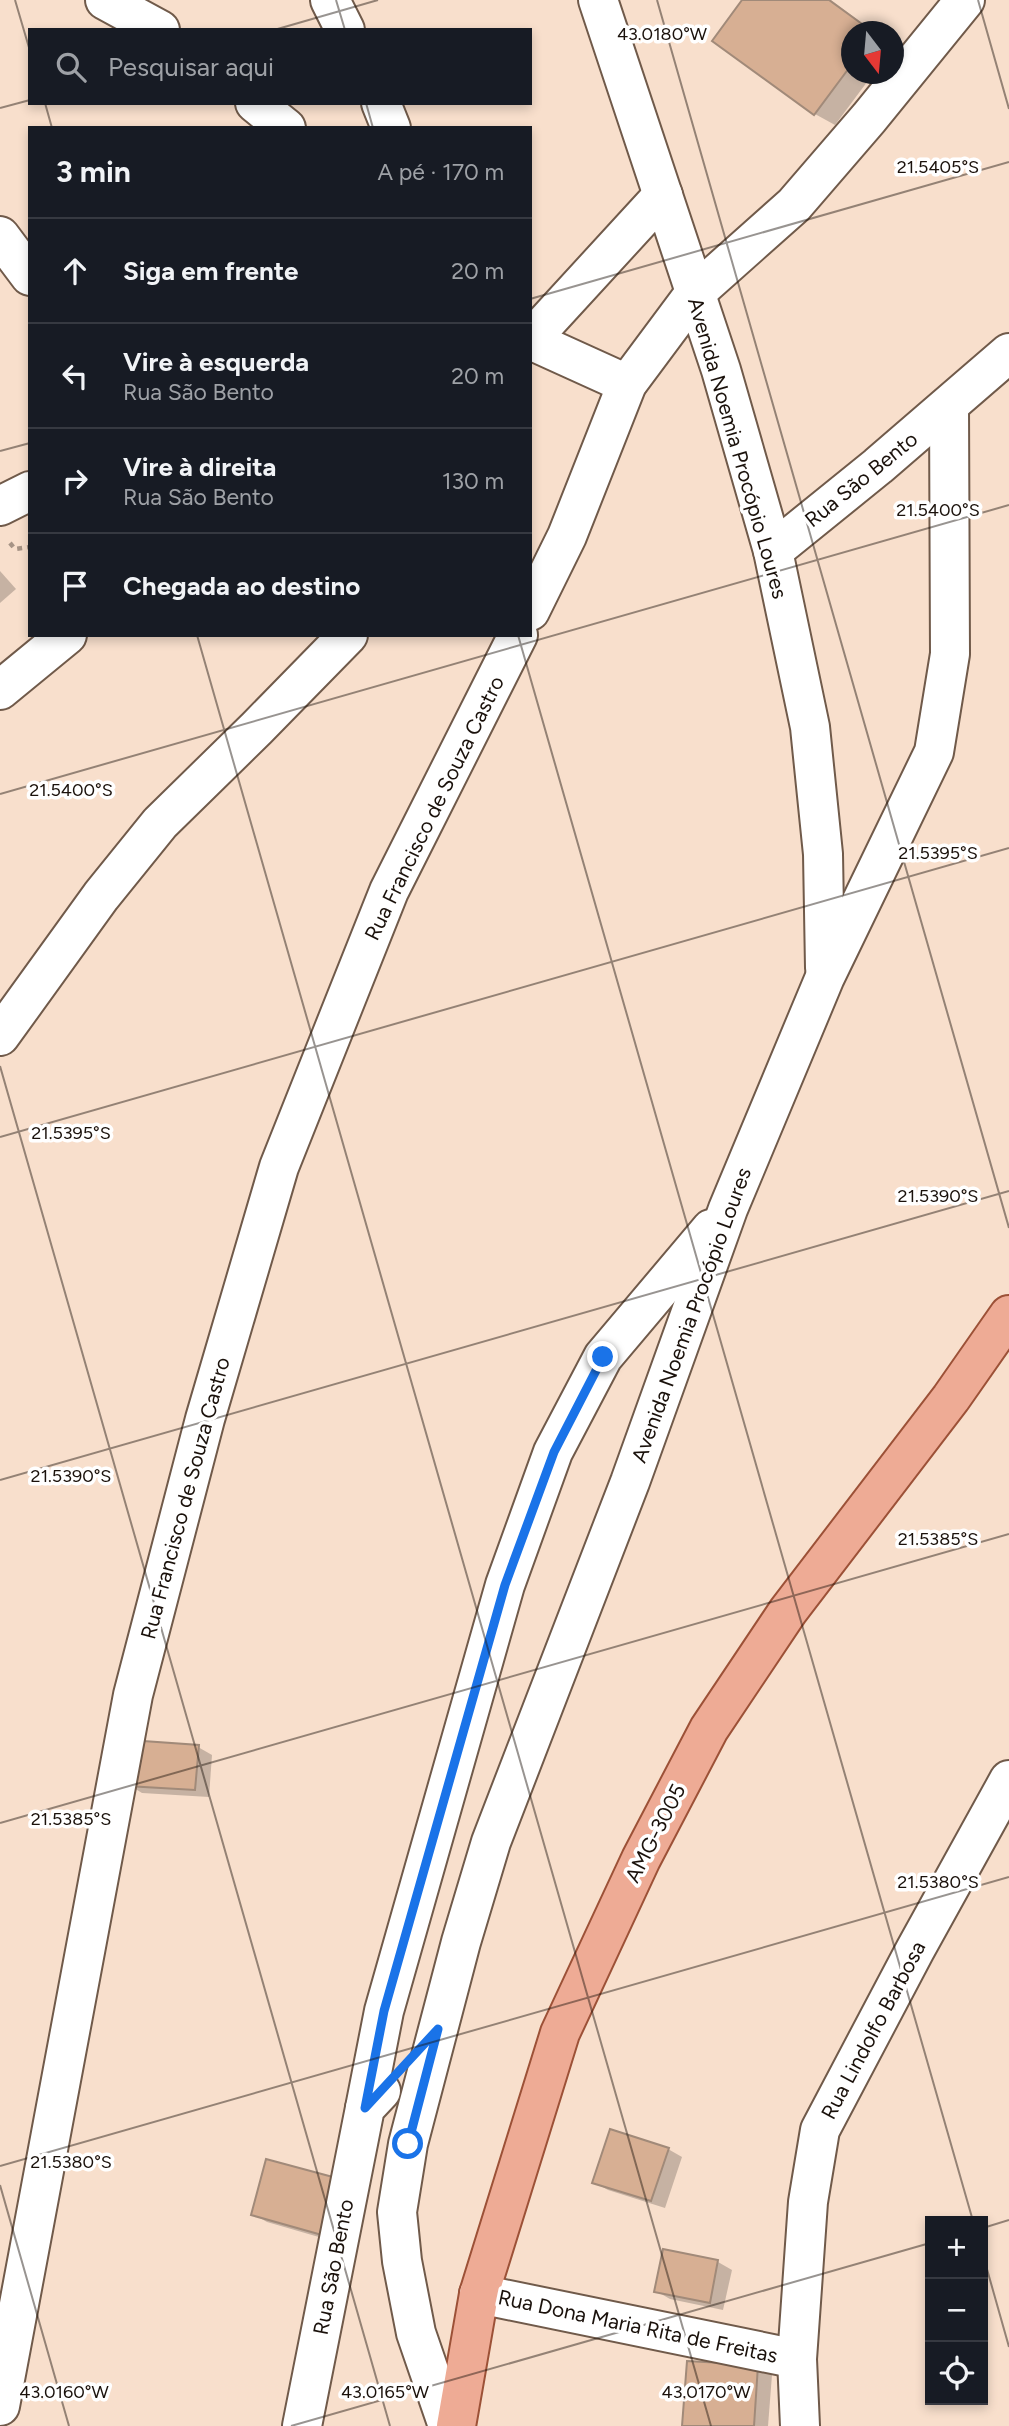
<!DOCTYPE html>
<html lang="pt">
<meta charset="utf-8">
<style>
body{margin:0;font-family:Figtree,sans-serif;background:#242831;color:#f1f3f6}
.controls{position:absolute;right:21px;bottom:21px;display:grid;overflow:hidden;border-radius:0px;box-shadow:0 4px 10px #0003}
.controls button{width:63px;height:63px;display:grid;place-items:center;padding:0;border:0;border-bottom:2px solid #363941;background:#171b24;color:#f1f3f6;font:35px sans-serif}
.compass{position:absolute;left:841px;top:21px;width:63px;height:63px;border-radius:50%;background:#171b24;box-shadow:0 4px 10px #0003;rotate:164deg}
.stop{position:absolute;width:21px;height:21px;margin:-16px;border:5px solid #1a73e8;border-radius:50%;background:#fff}
.stop.end{background:#1a73e8;border-color:#fff;box-shadow:0 2px 7px #0008}
.list{margin:0;padding:0;list-style:none}
h2{display:flex;justify-content:space-between;align-items:center;height:91px;margin:0;padding:0 28px;font-size:30px}
h2 small{font-size:23px;font-weight:400;color:#9ea1a6}
.list li{display:grid;grid-template-columns:46px 1fr auto;gap:21px;align-items:center;box-sizing:border-box;height:105px;padding:0 28px;border-top:2px solid #363941}
.list b{display:block;font-size:26px;white-space:nowrap}
.list p{margin:0;font-size:23px;white-space:nowrap;color:#9ea1a6}
.list em{font-size:23px;font-style:normal;color:#9ea1a6}
.icon{flex:none;width:38px;height:38px;fill:none;stroke:currentColor;stroke-width:2;stroke-linecap:round;stroke-linejoin:round}
.map{position:relative;flex:none;width:1009px;height:2426px;overflow:hidden}
.search{position:absolute;background:#171b24;box-shadow:0 4px 10px #0003;left:28px;top:28px;width:504px;height:77px;display:flex;align-items:center;gap:18px;box-sizing:border-box;padding:0 24px;border-radius:0px;color:#9ea1a6;font-size:26px}
.panel{position:absolute;background:#171b24;box-shadow:0 4px 10px #0003;left:28px;top:126px;width:504px;height:511px;border-radius:0px}
.map>svg:first-child{display:block}
.shadow{fill:#0003}
.building{fill:#d7af93;stroke:#a18a79;stroke-width:2}
.lines{fill:none;stroke-linecap:round;stroke-linejoin:round}
.minor-casing{stroke:#705a4a;stroke-width:42}
.major-casing{stroke:#9c5137;stroke-width:42}
.path{stroke:#a69385;stroke-width:4.5;stroke-dasharray:5 5;stroke-linecap:butt}
.minor{stroke:#fff;stroke-width:38}
.major{stroke:#eeab95;stroke-width:38}
.route{stroke:#1a73e8;stroke-width:9}
.ticks{fill:none;stroke:#1a110b;stroke-width:2;stroke-opacity:0.45}
.labels{text-anchor:middle;dominant-baseline:central;stroke-width:7;stroke-linejoin:round;paint-order:stroke}
.street-label{font-size:21px;fill:#1a110b;stroke:#fff}
.ticks-label{font-size:18px;text-anchor:middle;fill:#1a110b;stroke:#fff;stroke-width:7;stroke-linejoin:round;paint-order:stroke}
</style>
<div class="map">
<svg width="1009" height="2426" viewBox="0 0 1009 2426">
<rect width="100%" height="100%" fill="#f8dfcc"/>
<g class="shadow">
<polygon points="744,0 831,0 874,32 852,32 852,74 873,74 835,125 815,114"/>
<polygon points="0,571 16,589 0,603"/>
<polygon points="198,1747 212,1755 209,1797 142,1793 129,1785"/>
<polygon points="668,2149 682,2157 665,2208 608,2190 594,2182"/>
<polygon points="268,2161 343,2244 267,2222 253,2214"/>
<polygon points="664,2251 718,2262 732,2270 723,2310 670,2299 656,2291"/>
<polygon points="758,2367 772,2375 768,2426 683,2426"/>
</g>
<g class="building">
<polygon points="742,0 829,0 873,32 852,32 852,64 814,115 712,41"/>
<polygon points="129,1740 199,1745 195,1790 127,1786"/>
<polygon points="610,2129 669,2148 651,2201 592,2183"/>
<polygon points="266,2159 344,2180 329,2237 251,2215"/>
<polygon points="663,2249 718,2260 710,2303 654,2292"/>
<polygon points="687,2361 758,2365 754,2426 682,2426"/>
</g>
<g class="lines">
<g class="minor-casing">
<g id="minor">
<polyline points="105,0 160,30"/>
<polyline points="330,0 345,30"/>
<polyline points="598,0 721,370 773,551 810,727 823,854 825,968"/>
<polyline points="255,103 286,128"/>
<polyline points="381,103 391,128"/>
<polyline points="0,236 30,276"/>
<polyline points="530,340 663,195"/>
<polyline points="530,340 627,384"/>
<polyline points="0,506 30,491"/>
<polyline points="773,551 878,466 1009,353"/>
<polyline points="530,611 567,536 627,384 694,294 794,205 869,118 965,0"/>
<polyline points="0,690 67,635"/>
<polyline points="0,1036 101,896 160,823 257,728 348,635"/>
<polyline points="365,2108 384,2011 505,1585 553,1452 603,1357 711,1229"/>
<polyline points="479,2294 797,2359"/>
<polyline points="0,2406 133,1695 205,1419 279,1167 389,891 518,635"/>
<polyline points="302,2426 365,2108 381,2091"/>
<polyline points="448,2426 416,2333 402,2261 397,2212 408,2144 461,1942 491,1842 630,1482 728,1209 825,977 934,752 950,654 949,406"/>
<polyline points="800,2426 797,2359 808,2202 820,2130 915,1950 1009,1780"/>
</g>
</g>
<g class="major-casing">
<polyline id="major" points="456,2426 479,2294 560,2033 641,1859 709,1729 788,1611 951,1398 1009,1315"/>
</g>
<polyline class="path" points="10,543 15,549 30,547"/>
<use href="#minor" class="minor"/>
<use href="#major" class="major"/>
</g>
<g class="lines">
<polyline class="route" points="408,2144 438,2029 365,2108 384,2011 505,1585 554,1452 603,1357"/>
</g>
<path class="ticks" d="M15,0L30,51M336,0L345,30M657,0L1009,1228M978,0L1009,109M274,30L378,0M45,103L52,128M366,103L373,128M0,108L30,100M530,299L1009,162M0,451L30,443M197,635L711,2426M518,635L973,2221M0,794L1009,505M0,1066L390,2426M0,1137L1009,848M0,1480L1009,1191M0,1823L1009,1534M0,2166L1009,1877M0,2185L69,2426M983,2228L1009,2220M983,2255L1009,2347M291,2426L930,2243"/>
<g class="labels">
<g class="street-label">
<text transform="translate(738 448) rotate(74)">Avenida Noemia Procópio Loures</text>
<text transform="translate(861 479) rotate(-39)">Rua São Bento</text>
<text transform="translate(434 808) rotate(-64)">Rua Francisco de Souza Castro</text>
<text transform="translate(691 1315) rotate(-70)">Avenida Noemia Procópio Loures</text>
<text transform="translate(185 1498) rotate(-75)">Rua Francisco de Souza Castro</text>
<text transform="translate(655 1833) rotate(-63)">AMG-3005</text>
<text transform="translate(873 2030) rotate(-62)">Rua Lindolfo Barbosa</text>
<text transform="translate(333 2267) rotate(-79)">Rua São Bento</text>
<text transform="translate(638 2326) rotate(12)">Rua Dona Maria Rita de Freitas</text>
</g>
</g>
<g class="ticks-label">
<text x="662" y="40">43.0180°W</text>
<text x="938" y="173">21.5405°S</text>
<text x="938" y="516">21.5400°S</text>
<text x="71" y="796">21.5400°S</text>
<text x="938" y="859">21.5395°S</text>
<text x="71" y="1139">21.5395°S</text>
<text x="938" y="1202">21.5390°S</text>
<text x="71" y="1482">21.5390°S</text>
<text x="938" y="1545">21.5385°S</text>
<text x="71" y="1825">21.5385°S</text>
<text x="938" y="1888">21.5380°S</text>
<text x="71" y="2168">21.5380°S</text>
<text x="64" y="2398">43.0160°W</text>
<text x="385" y="2398">43.0165°W</text>
<text x="706" y="2398">43.0170°W</text>
</g>
</svg>
<div class="controls">
<button>+</button>
<button>−</button>
<button><svg class="icon" aria-label="locate" viewBox="0 0 24 24"><circle cx="12" cy="12" r="6"/><path d="M12 2v4M12 18v4M2 12h4M18 12h4"/></svg></button>
</div>
<svg class="compass" viewBox="-18 -18 36 36"><path d="M0-13l5 13h-10z" fill="#e53935"/><path d="M0 13l5-13h-10z" fill="#9ea1a6"/></svg>
<div class="stop" style="left:408px;top:2144px"></div>
<div class="stop end" style="left:603px;top:1357px"></div>
<div class="search"><svg class="icon" aria-label="search" viewBox="0 0 24 24"><circle cx="10" cy="10" r="6"/><path d="M15 15l6 6"/></svg>Pesquisar aqui</div>
<section class="panel">
<h2>3 min<small>A pé · 170 m</small></h2>
<ul class="list">
<li><svg class="icon" aria-label="ahead" viewBox="0 0 24 24"><path d="M12 20V5M6 11l6-6 6 6"/></svg><div><b>Siga em frente</b></div><em>20 m</em></li>
<li><svg class="icon" aria-label="left" viewBox="0 0 24 24"><path d="M17 20v-9H6M10 6l-5 5 5 5"/></svg><div><b>Vire à esquerda</b><p>Rua São Bento</p></div><em>20 m</em></li>
<li><svg class="icon" aria-label="right" viewBox="0 0 24 24"><path d="M7 20v-9h11M14 6l5 5-5 5"/></svg><div><b>Vire à direita</b><p>Rua São Bento</p></div><em>130 m</em></li>
<li><svg class="icon" aria-label="arrive" viewBox="0 0 24 24"><path d="M6 21V4h12l-3 4 3 4H6"/></svg><div><b>Chegada ao destino</b></div></li>
</ul>
</section>
</div>
